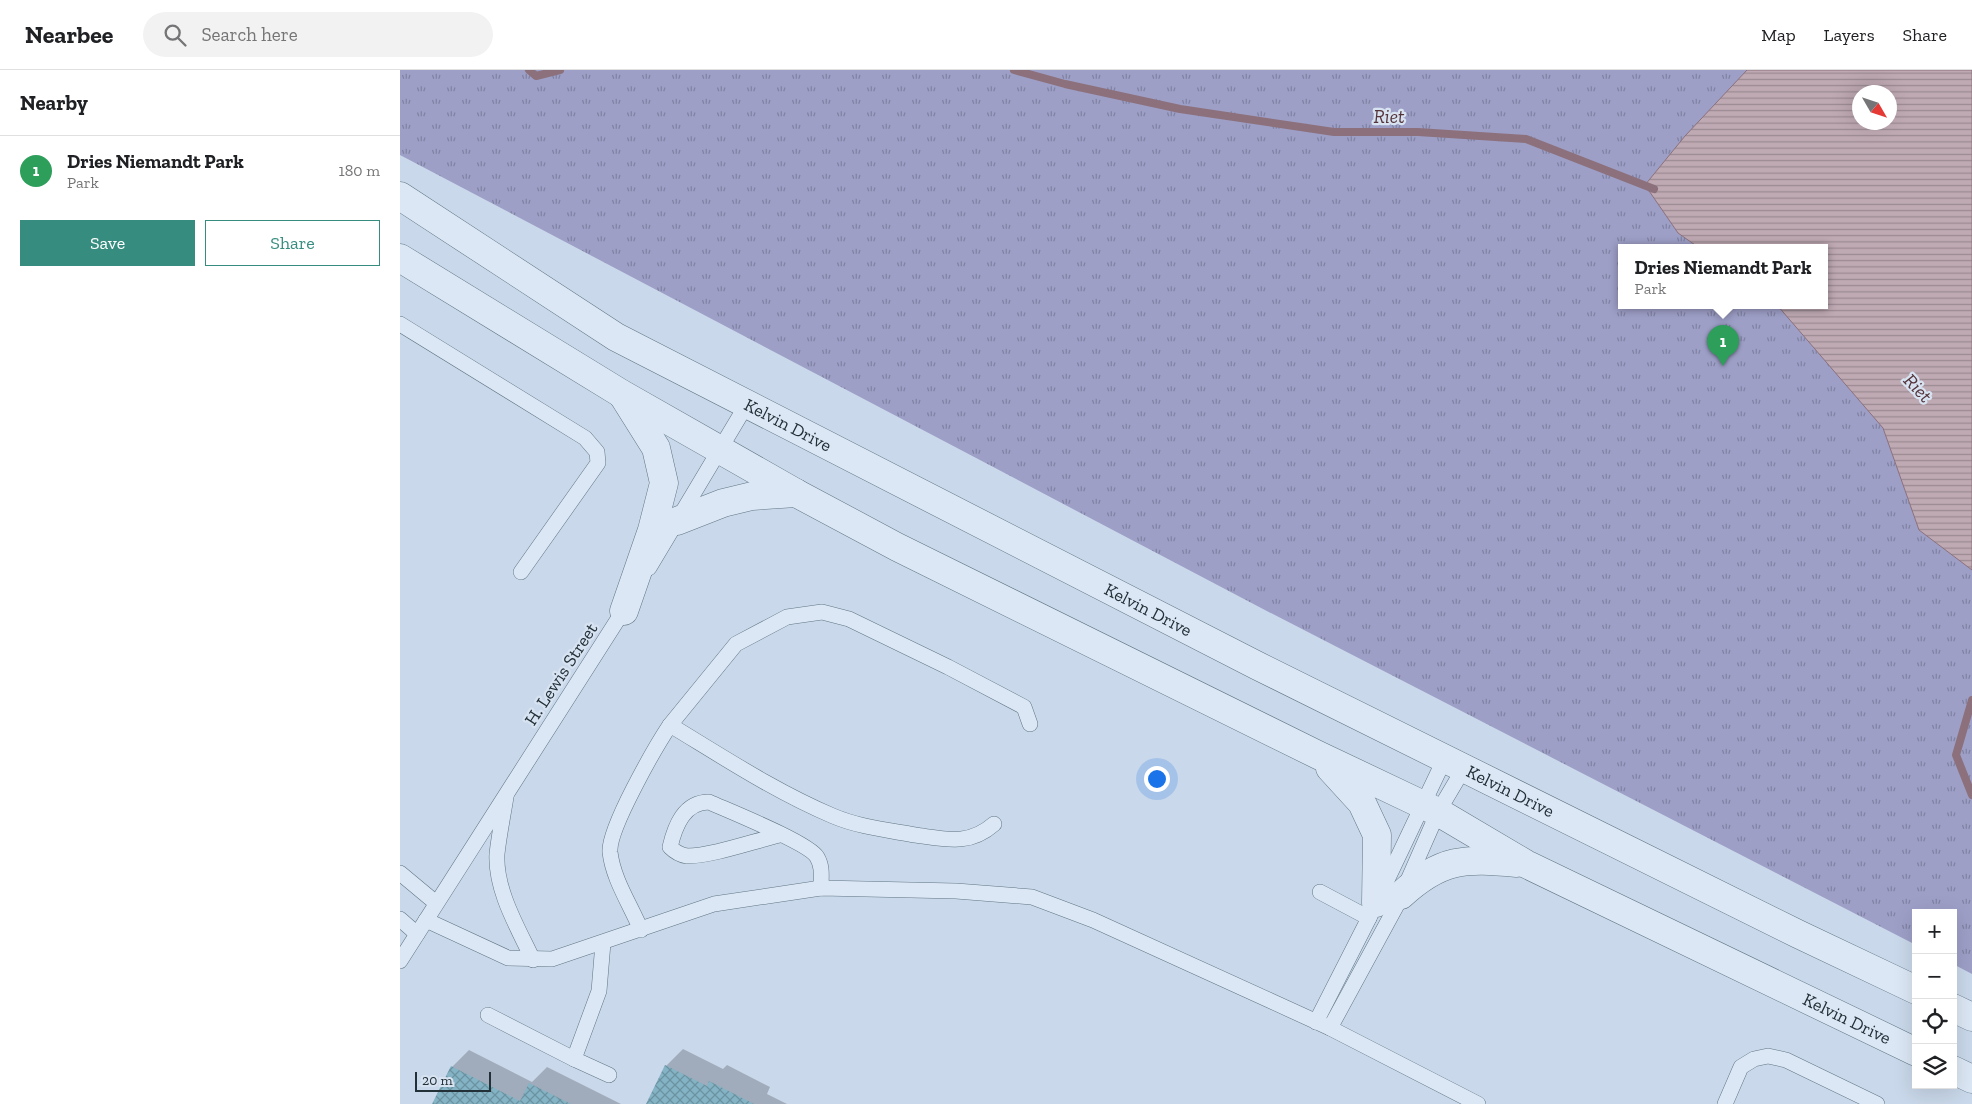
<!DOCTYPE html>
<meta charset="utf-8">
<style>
body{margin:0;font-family:"Zilla Slab",serif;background:#f2f2f2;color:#202124}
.controls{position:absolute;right:15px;bottom:15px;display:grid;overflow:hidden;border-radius:0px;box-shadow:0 5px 20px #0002}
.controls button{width:45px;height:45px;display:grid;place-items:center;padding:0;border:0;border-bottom:1px solid #e0e0e0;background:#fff;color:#202124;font:25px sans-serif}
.compass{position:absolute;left:1452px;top:15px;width:45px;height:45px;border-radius:50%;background:#fff;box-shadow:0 5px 20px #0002;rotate:129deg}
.scale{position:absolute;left:15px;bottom:12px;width:76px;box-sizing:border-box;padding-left:5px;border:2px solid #223037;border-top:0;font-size:14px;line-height:18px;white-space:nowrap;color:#223037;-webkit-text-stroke:4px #d8e3f2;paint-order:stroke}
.you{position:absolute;left:756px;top:708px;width:18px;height:18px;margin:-12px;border:4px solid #fff;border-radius:50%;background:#1a73e8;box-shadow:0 0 0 8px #1a73e833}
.badge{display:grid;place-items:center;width:32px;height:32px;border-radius:50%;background:#368d7f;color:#fff;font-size:16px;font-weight:700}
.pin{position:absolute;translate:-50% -41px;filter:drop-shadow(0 1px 2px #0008)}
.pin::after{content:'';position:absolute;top:26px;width:18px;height:15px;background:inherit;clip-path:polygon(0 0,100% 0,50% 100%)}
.popup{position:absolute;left:1218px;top:174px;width:210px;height:65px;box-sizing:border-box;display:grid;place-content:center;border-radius:0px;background:#fff;filter:drop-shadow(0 1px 4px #0005);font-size:16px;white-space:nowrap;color:#757577}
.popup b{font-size:19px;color:#202124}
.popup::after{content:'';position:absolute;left:50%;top:100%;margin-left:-10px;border:10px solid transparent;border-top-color:#fff}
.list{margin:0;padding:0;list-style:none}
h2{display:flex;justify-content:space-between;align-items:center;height:65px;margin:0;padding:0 20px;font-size:21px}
h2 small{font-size:16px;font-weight:400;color:#757577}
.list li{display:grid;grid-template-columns:32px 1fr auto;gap:15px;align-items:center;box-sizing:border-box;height:70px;padding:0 20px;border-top:1px solid #e0e0e0}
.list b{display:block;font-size:19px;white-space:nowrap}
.list p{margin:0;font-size:16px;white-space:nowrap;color:#757577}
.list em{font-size:16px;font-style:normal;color:#757577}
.actions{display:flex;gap:10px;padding:15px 20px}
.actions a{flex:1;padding:11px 0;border:1px solid #368d7f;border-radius:0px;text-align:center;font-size:18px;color:#368d7f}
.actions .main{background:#368d7f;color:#fff}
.icon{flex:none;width:28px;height:28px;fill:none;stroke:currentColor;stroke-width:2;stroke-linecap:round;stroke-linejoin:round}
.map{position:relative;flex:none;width:1572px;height:1034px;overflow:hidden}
header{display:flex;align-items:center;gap:30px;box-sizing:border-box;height:70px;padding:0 25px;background:#fff;border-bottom:1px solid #e0e0e0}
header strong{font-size:24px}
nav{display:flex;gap:28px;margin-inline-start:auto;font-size:18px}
.search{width:350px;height:45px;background:#f2f2f2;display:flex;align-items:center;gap:12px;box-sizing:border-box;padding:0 18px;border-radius:28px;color:#757577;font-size:19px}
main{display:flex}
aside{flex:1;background:#fff}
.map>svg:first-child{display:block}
.grass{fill:url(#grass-tufts);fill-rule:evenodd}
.water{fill:url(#water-rules);stroke:#8c717c;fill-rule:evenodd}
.shadow{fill:#0003}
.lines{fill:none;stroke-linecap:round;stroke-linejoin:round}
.stream{stroke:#8c717c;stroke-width:8}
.building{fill:url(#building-cross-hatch)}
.service-casing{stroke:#607684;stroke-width:16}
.tertiary-casing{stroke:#607684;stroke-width:29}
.service{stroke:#dce7f5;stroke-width:15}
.tertiary{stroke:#dce7f5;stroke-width:28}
.labels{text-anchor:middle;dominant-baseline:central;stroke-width:4.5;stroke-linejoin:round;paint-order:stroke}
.street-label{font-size:18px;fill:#223037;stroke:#d8e3f2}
.water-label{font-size:19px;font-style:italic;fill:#55333a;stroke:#d8e3f2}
</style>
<header>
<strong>Nearbee</strong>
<div class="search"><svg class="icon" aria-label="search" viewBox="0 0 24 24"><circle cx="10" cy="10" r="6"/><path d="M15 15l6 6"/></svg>Search here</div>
<nav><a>Map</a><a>Layers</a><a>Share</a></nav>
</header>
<main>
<aside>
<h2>Nearby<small></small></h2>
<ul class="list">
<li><span class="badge" style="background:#2e9e5b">1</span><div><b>Dries Niemandt Park</b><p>Park</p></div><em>180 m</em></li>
</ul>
<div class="actions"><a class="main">Save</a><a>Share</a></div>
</aside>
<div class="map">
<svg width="1572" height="1034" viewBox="0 0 1572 1034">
<defs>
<pattern id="grass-tufts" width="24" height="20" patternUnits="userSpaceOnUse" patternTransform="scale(1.25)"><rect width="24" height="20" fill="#9e9fc7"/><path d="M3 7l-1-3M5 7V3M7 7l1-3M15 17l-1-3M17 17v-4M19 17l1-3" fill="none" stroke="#8082a2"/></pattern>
<pattern id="water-rules" width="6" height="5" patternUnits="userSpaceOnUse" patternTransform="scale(1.25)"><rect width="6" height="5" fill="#bfa9b3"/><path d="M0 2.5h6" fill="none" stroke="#9b8a92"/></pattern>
<pattern id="building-cross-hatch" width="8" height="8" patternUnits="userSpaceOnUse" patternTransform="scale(1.25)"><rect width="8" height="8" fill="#83b3c4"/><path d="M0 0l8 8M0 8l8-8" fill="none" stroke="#6b92a0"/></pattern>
</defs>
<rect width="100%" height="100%" fill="#c9d8ea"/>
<path class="grass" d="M0,0H1572V904L1553,894V843H1516V875L863,539L0,85ZM1460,22H1490V52H1460ZM1222,177H1424V235H1222Z"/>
<path class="water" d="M1347,0H1572V500L1519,460L1483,358L1377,235H1424V177H1298L1278,163L1245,115L1285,66ZM1460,22H1490V52H1460Z"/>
<g class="shadow">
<polygon points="283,979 323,999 327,995 370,1017 367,1024 387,1034 247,1034 266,996"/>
<polygon points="69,980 132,1012 147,997 221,1034 34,1034 52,997"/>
</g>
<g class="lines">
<g class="stream">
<polyline points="129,0 136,6 160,0"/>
<polyline points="614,0 665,14 780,39 934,62 1018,62 1126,69 1254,119"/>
<polyline points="1572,630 1556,685 1572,725"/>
</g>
</g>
<g class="building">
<polygon points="265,995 307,1016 309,1011 354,1034 246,1034"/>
<polygon points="51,996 120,1031 129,1013 171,1034 32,1034"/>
</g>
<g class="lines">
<g class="service-casing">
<g id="service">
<polyline points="0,254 185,368 197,382 198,393 121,502"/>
<polyline points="249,498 347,334"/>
<polyline points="270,655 336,574 387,547 422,542 449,549 548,597 624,637 630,654"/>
<path d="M106,727C103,746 99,765 97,784C95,820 118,858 133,890"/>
<path d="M380,765C354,771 312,786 287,786C280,785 275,782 270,777C275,756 284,732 309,732C329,741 409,773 417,787C423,797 421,807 421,818"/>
<polyline points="0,803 36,833"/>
<polyline points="920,822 969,848"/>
<polyline points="0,849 17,864"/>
<polyline points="26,850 108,888 152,889 314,834 421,818 556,821 632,827 693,850 871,931 930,958 1078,1034"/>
<path d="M241,860C230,834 213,809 210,782C208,759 256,676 270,655C323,687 376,722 433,746C459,757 487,760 515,765C546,769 569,776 594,754"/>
<polyline points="203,873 199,921 174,989 209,1005"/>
<polyline points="0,891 227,535"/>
<polyline points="88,945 174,989"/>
<polyline points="916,952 969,848 1045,688"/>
<polyline points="930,958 998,833 1038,742 1064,698"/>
<polyline points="1325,1034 1341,997 1354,989 1368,986 1386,990 1477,1034"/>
</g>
</g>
<g class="tertiary-casing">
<g id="tertiary">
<path id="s1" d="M0,126L216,267L858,596L1398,864L1516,920"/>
<path id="s2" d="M0,188L222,324L396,423L497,477L918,685L1038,742L1126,794L1516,982"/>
<polyline points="277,451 323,433 352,426 396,423"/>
<polyline points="224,541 252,460 264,413 256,378 224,327"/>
<polyline points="930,698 962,733 977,765 976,833"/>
<path d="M1001,825C1041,788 1065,788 1117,793"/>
<polyline points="1553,938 1572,947"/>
<polyline points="1553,1000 1572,1009"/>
</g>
</g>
<use href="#service" class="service"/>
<use href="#tertiary" class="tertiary"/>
</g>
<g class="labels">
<g class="street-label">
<text stroke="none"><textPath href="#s1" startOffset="451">Kelvin Drive</textPath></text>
<text stroke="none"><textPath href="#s1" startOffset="856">Kelvin Drive</textPath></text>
<text transform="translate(161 604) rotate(-57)">H. Lewis Street</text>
<text stroke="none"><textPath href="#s1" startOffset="1261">Kelvin Drive</textPath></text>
<text stroke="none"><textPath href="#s2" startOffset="1636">Kelvin Drive</textPath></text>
</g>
<g class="water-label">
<text x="989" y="46">Riet</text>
<text transform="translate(1518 318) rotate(46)">Riet</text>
</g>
</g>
</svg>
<div class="controls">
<button>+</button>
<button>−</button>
<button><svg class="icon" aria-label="locate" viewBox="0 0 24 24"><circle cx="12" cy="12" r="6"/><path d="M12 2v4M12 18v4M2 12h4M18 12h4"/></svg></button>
<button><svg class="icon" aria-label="layers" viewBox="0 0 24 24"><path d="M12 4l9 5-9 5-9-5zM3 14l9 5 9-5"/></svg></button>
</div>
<svg class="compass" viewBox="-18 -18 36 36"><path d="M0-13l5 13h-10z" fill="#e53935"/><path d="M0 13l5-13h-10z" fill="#757577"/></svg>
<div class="scale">20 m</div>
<div class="you"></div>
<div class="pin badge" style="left:1323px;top:296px;background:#2e9e5b">1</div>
<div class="popup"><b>Dries Niemandt Park</b>Park</div>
</div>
</main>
